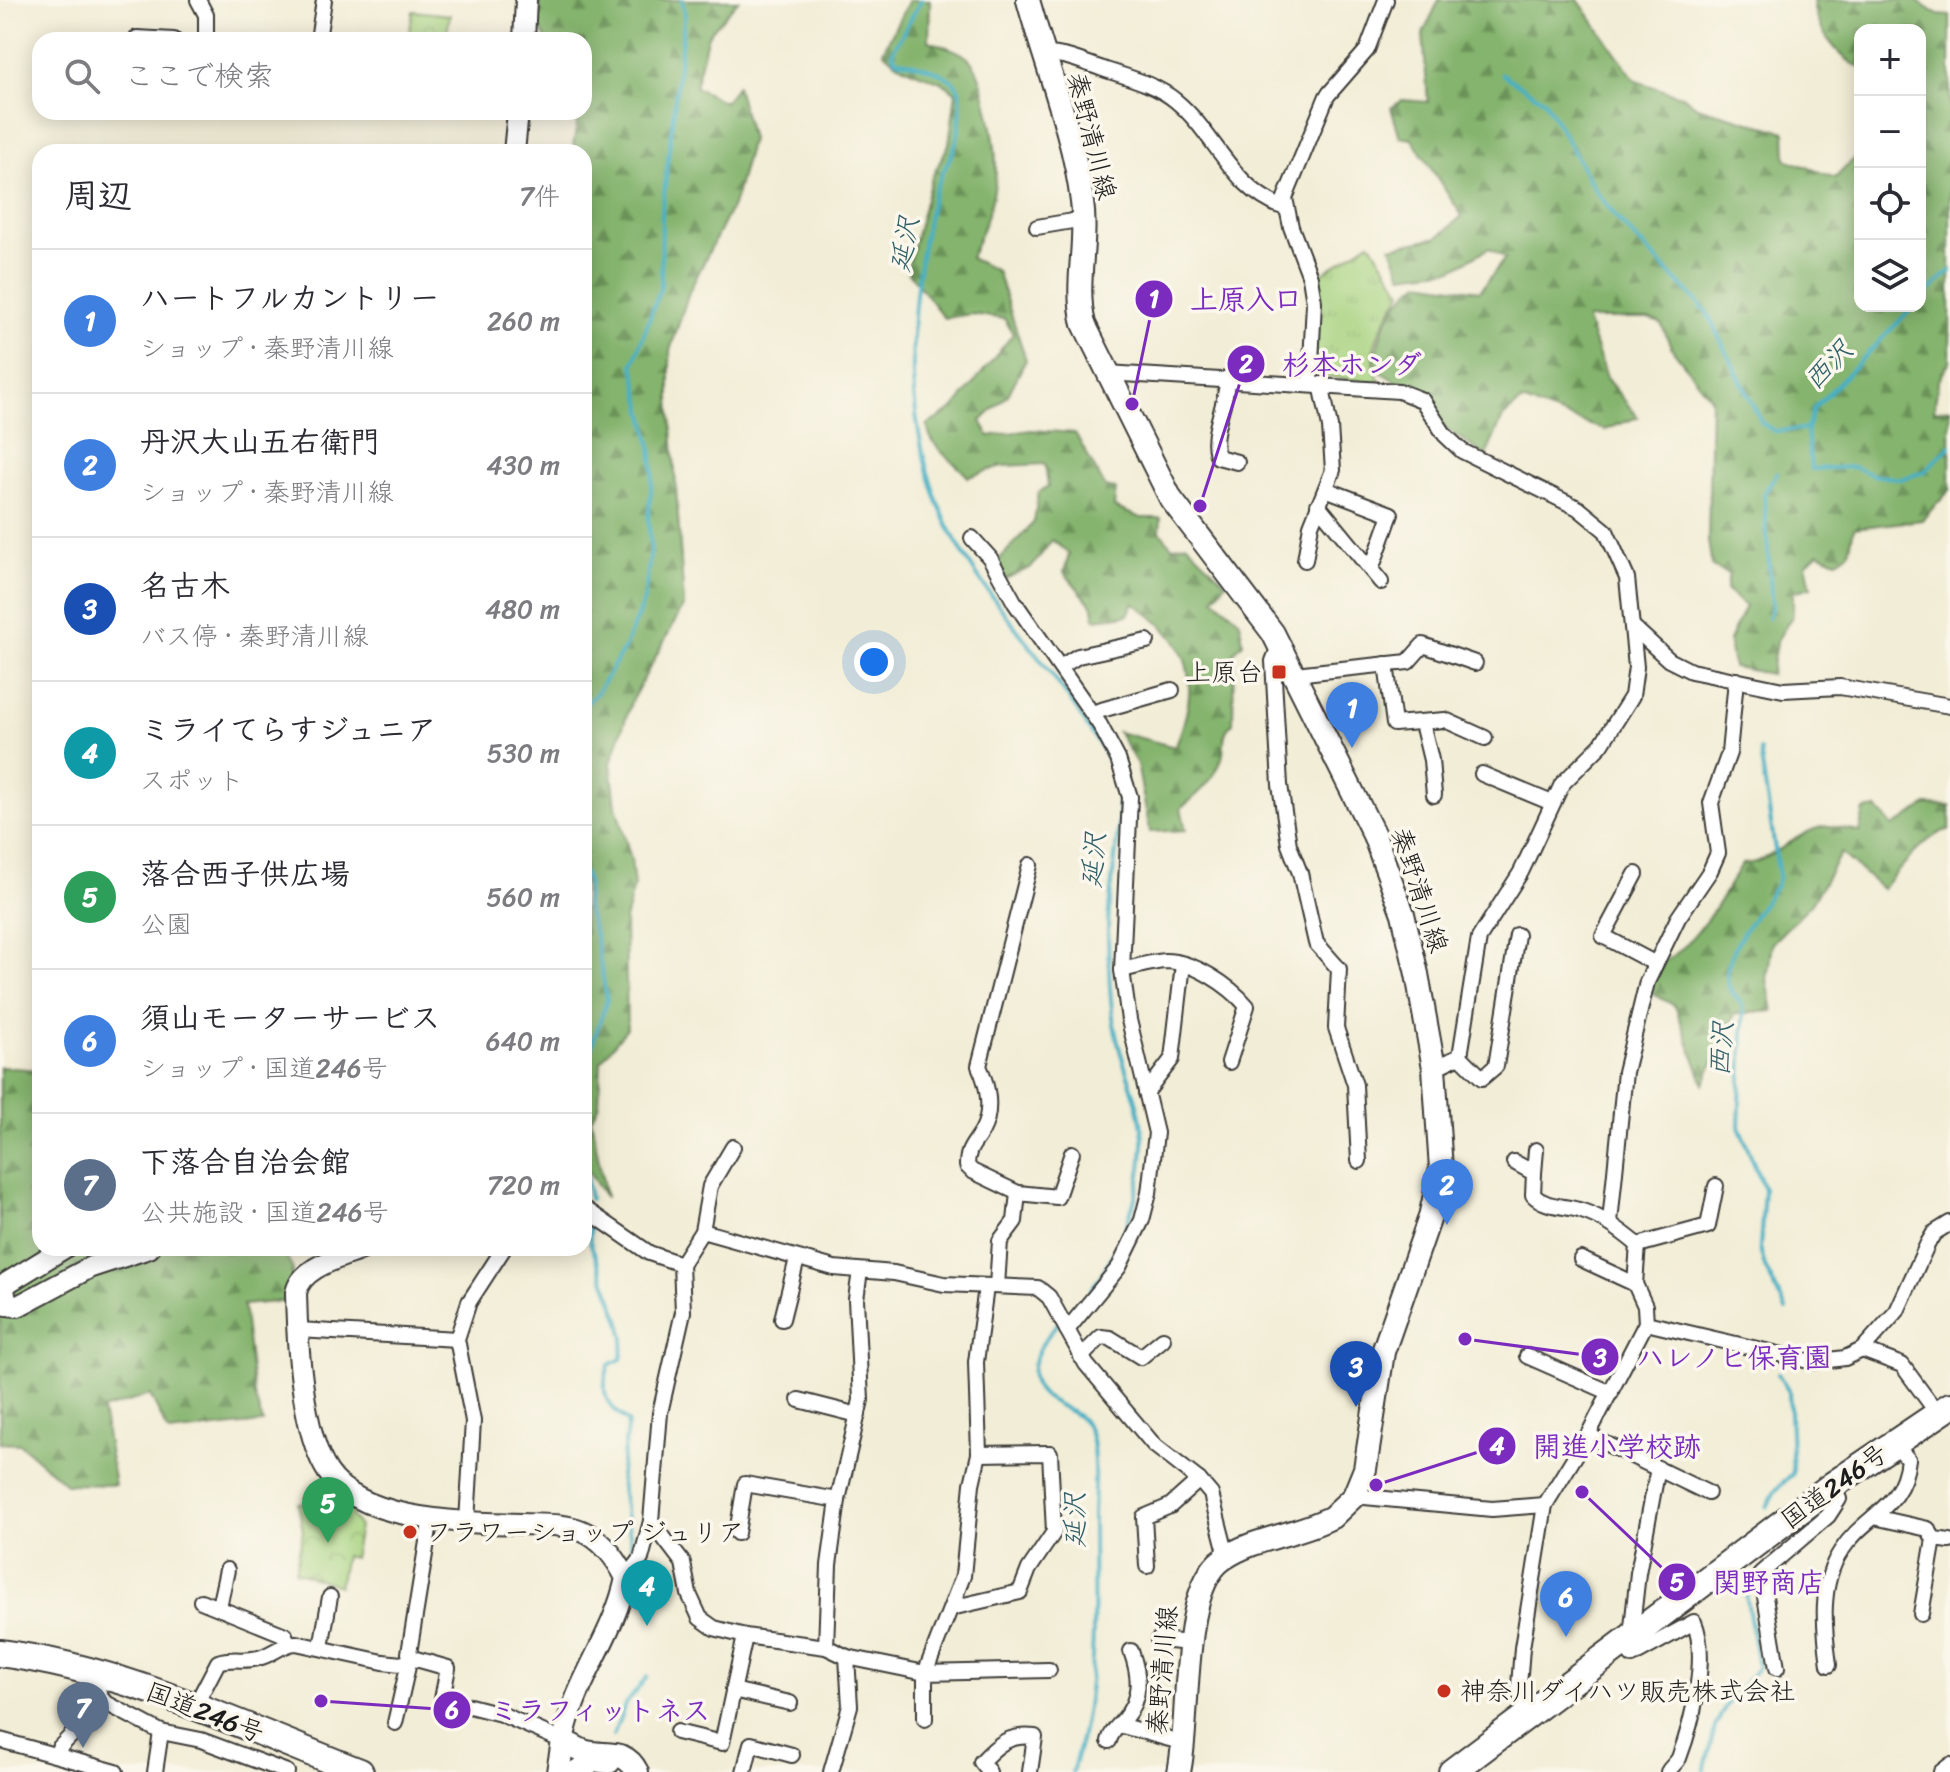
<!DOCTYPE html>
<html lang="ja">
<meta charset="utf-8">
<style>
body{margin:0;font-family:Sriracha,"Klee One",sans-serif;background:#f2f2f3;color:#2b2b33}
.controls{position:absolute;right:24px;top:24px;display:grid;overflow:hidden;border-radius:16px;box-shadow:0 4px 20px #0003}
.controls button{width:72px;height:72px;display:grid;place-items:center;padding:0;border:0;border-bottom:2px solid #e1e1e2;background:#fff;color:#2b2b33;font:40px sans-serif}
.you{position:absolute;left:874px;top:662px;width:28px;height:28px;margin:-20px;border:6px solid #fff;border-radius:50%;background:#1a73e8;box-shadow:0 0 0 12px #1a73e833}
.badge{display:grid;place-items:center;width:52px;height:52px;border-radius:50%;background:#1a73e8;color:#fff;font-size:26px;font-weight:700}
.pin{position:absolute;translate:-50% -66px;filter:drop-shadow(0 2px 4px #0008)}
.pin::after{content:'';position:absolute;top:42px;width:28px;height:24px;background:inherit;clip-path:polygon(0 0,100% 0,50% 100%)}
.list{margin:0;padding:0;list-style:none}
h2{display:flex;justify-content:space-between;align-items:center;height:104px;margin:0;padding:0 32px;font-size:34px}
h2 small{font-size:26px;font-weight:400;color:#7c7c81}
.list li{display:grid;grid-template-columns:52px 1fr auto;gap:24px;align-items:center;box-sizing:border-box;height:144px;padding:0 32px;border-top:2px solid #e1e1e2}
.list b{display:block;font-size:30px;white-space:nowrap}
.list p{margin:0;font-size:26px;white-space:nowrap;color:#7c7c81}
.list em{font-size:26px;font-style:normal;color:#7c7c81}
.icon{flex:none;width:44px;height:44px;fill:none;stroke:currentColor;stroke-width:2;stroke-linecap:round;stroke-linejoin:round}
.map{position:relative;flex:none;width:1950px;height:1772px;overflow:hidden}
.search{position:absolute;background:#fff;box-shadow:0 4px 20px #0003;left:32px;top:32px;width:560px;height:88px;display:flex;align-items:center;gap:20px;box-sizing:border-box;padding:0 28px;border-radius:24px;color:#7c7c81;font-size:30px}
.panel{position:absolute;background:#fff;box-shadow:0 4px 20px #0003;left:32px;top:144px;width:560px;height:1112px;border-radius:24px}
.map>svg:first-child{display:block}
.grass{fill:url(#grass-tufts);stroke:#61774d;stroke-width:2}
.forest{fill:url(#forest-firs);stroke:#506844;stroke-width:2}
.park{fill:url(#park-crowns);stroke:#61774d;stroke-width:2}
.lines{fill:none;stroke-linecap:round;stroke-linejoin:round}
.stream{stroke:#46b0c4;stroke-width:4}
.street-casing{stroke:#3c3b38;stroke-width:18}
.secondary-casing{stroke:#3c3b38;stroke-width:24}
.primary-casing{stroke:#3c3b38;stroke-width:26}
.highway-casing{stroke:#3c3b38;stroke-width:30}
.street{stroke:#fff;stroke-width:14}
.secondary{stroke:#fff;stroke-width:20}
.primary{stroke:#fff;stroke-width:22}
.highway{stroke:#fff;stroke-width:26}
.poi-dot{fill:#c8321e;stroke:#fbf7ec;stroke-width:3}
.labels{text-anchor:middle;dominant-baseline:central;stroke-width:7;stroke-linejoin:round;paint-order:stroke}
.street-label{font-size:26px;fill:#1c1c1c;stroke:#fbf7ec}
.poi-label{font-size:26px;fill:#1c1c1c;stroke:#fbf7ec;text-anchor:start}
.water-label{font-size:28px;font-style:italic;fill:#2f5f68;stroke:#fbf7ec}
.leader{fill:none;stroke:#7b2cbf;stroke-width:3}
.callout-dot{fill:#7b2cbf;stroke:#fbf7ec;stroke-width:3}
.mark-label{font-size:24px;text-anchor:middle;font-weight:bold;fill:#fff}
.callout-label{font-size:28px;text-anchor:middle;font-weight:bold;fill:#7b2cbf;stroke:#fbf7ec;stroke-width:7;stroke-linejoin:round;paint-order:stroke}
</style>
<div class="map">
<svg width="1950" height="1772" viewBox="0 0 1950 1772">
<defs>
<pattern id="grass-tufts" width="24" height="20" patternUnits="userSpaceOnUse" patternTransform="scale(2)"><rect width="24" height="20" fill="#a6d27e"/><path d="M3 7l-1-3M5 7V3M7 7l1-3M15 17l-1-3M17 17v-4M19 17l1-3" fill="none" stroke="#8eb46c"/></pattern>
<pattern id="forest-firs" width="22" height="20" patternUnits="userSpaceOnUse" patternTransform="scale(2)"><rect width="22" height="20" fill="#84b46d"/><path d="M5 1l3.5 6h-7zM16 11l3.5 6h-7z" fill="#6b9259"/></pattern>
<pattern id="park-crowns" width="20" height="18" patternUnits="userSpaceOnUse" patternTransform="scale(2)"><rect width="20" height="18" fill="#a6d27e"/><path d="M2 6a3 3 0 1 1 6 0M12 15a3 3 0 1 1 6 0" fill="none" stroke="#8eb46c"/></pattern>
</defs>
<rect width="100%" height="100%" fill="#fbf7ec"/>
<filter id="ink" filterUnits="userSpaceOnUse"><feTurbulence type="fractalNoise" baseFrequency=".0125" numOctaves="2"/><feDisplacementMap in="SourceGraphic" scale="16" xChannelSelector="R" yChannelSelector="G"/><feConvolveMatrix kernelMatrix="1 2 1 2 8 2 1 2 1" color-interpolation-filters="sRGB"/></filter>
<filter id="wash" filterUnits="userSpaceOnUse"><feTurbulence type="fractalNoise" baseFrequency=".006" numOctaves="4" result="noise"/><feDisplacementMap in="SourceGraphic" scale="32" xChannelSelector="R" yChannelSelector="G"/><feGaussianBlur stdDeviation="1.8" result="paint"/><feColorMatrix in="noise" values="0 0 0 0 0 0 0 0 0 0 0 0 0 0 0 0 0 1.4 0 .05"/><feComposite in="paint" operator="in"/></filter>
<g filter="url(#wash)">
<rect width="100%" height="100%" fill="#f2edd6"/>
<path class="grass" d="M1370,242L1402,292C1384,321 1362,351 1381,383L1319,376L1315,369V278Z"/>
<g class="forest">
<polygon points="540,0 739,0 708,35 695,87 724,102 737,86 751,139 735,200 689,292 670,351 670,398 684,605 632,700 611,763 616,806 631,859 634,886 625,920 627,1028 601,1061 599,1104 591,1119 606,1198 584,1165 584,152 572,152 579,112 584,112 584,40 547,40 539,27"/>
<path d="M909,0H930L929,41C940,45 954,48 964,55C979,64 983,88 987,104C1003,171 998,196 970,258L997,271L1026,360L1008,395L981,421L989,436L1031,430L1075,433L1105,487L1116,489L1114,507L1141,518H1161L1160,531L1172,547L1186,543L1226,583L1214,598L1240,621L1243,643L1234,652L1233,723C1220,734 1226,744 1222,758C1216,778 1197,796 1181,808L1186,830L1150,832L1137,764L1118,732L1175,747C1202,683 1193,641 1133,603L1128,615L1095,619L1093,607L1064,572L1069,554L1052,540L1032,567L1005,579L994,565L1034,522L1038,493L1048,486L1045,464L1002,466L968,477C953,458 931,451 927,425L953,409L1013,334L1005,319L972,314L944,318L907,270L931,179L949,144L956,93C935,72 908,78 883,51Z"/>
<path d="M1439,0H1578L1636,81L1684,97L1697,107L1785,132L1786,159L1835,178L1860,153V306H1920V30H1860V68C1837,56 1814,27 1813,0H1915L1938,15L1950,16V361L1938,382L1934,411L1950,408V490L1922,520L1854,528L1849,552L1836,561L1818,553L1806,564L1811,587L1793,592V615L1776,642L1771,674L1733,667L1729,641L1745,606L1726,590L1729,574L1712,567L1708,541L1711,399L1672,349L1661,323L1648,319H1587L1606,378L1638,417L1605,430L1522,401L1503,417L1486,456L1447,429L1410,390L1374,368C1378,332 1389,304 1420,282L1480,291L1505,258L1489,248L1453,269L1402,275L1391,247L1438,237L1462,216L1412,139L1400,137L1391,108L1402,100L1428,102L1423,34Z"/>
<path d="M1927,805L1950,806V830C1930,830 1896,874 1882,889L1841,853L1812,903L1772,943L1767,980L1773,1011L1735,1014L1704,1084L1675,1006L1650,992L1659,963C1691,953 1725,893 1742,864C1775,863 1795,829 1828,826C1837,826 1849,830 1859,832L1864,810L1877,808L1893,827Z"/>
<polygon points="0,1067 40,1070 40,1248 282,1248 293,1270 286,1301 243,1305 254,1395 263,1423 169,1433 150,1395 102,1410 115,1485 66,1484 20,1444 0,1443"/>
</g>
<g class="park">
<polygon points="413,11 450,15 446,40 408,40"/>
<polygon points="334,1489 353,1505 352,1516 359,1527 353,1558 345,1556 339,1586 295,1571 303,1531 298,1503 327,1506"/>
</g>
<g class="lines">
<g class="stream">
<path d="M921,0L892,53L895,59C912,64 946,70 957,86C964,97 959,134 955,146C949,163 938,178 933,196C910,296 900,404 938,503C971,587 1039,647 1085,723C1094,737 1107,753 1113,770C1129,812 1107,886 1108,932C1109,965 1109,1001 1116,1034C1123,1070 1144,1108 1143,1146C1141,1198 1121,1249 1090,1291"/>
<polyline points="1502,74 1545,101 1595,190 1620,222 1706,311 1762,423 1774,431 1807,429"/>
<polyline points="1920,300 1950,271"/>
<polyline points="1914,306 1814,408 1807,429 1811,469 1854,467 1873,475 1901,479 1924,472 1950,446"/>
<polyline points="1768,618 1772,607 1764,494 1777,473"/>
<polyline points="584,705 596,694 624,649 644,600 651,549 648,518 653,472 651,446 633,365 661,286 662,211 685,13 682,0"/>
<path d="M1760,751L1779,876L1776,886C1761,907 1717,960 1729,987C1732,995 1740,1000 1744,1008L1739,1126L1764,1189L1760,1248L1765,1267L1786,1310"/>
<polyline points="584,873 588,885 586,905 595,935 607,1000 584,1069"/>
<polyline points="584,1166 590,1199"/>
<path d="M590,1225V1242L619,1318L624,1338L621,1359L609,1365C599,1395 606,1404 628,1422L620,1477L632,1547"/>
<polyline points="1065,1316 1085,1298"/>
<path d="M1059,1322C1042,1341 1018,1374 1044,1396C1057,1407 1079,1411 1088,1428C1098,1448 1093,1496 1093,1519C1093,1604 1099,1689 1072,1772"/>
<polyline points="1767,1507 1775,1491 1793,1473 1789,1392 1778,1374"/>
<polyline points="613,1736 625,1705 647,1677"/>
<polyline points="1704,1772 1715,1727 1725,1707 1758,1667 1746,1593"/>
</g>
</g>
</g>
<g filter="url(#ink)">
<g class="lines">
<g class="street-casing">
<g id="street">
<polyline points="198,0 206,15 206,40"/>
<polyline points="137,38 174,40"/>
<polyline points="318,40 324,0"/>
<path d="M1043,54C1064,53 1082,62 1103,69C1127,77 1156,84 1176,101C1216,134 1232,190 1285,208"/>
<polyline points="1037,227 1084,219"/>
<polyline points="1107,373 1399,391 1422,400 1445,435 1462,451 1578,508 1606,531 1627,578 1636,667 1632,696 1601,745 1562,784 1521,872 1479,938 1460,1056 1434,1068"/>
<path d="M1227,378C1228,403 1208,435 1218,457L1237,462"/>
<polyline points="1310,383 1314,302 1310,277 1291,227 1285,198 1327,96 1367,50 1386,0"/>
<polyline points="1328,490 1391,514 1371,570"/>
<polyline points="1318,505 1381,582"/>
<polyline points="972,538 990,558 1015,603 1100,725 1118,759 1130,797 1122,970 1129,1020 1156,1133 1149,1193 1142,1220 1119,1267 1067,1330"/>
<polyline points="1305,560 1311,525 1333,470 1330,427 1321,384"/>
<polyline points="1632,626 1669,660 1691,671 1783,690 1840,687 1950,706"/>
<polyline points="1279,646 1273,661 1280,785 1289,845 1300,873 1316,943 1339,969 1336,1028 1355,1085 1359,1161"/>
<polyline points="1386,664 1394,724 1445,720 1485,738"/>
<polyline points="1062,666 1078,656 1147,641"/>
<polyline points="1296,679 1304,673 1408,662 1423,645 1475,663"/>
<polyline points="1095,716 1098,711 1172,690"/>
<polyline points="1422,723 1431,760 1434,795"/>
<polyline points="1482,774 1552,803"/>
<polyline points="1636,874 1603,936 1654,963"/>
<path d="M1122,970C1136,967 1151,962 1165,961C1194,961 1230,986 1247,1006L1229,1062"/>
<polyline points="1460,1056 1482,1078 1496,1066 1517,935"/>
<polyline points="1146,1093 1172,1059 1183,964"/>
<path d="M1514,1162L1534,1173L1533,1195C1546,1208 1564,1205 1582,1211C1604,1218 1620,1230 1638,1245L1635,1284L1645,1306L1646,1323L1588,1435L1545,1505L1522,1648L1519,1686L1524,1718"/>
<polyline points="1534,1173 1536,1150"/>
<polyline points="1018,1193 1057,1197 1072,1153"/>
<polyline points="584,1208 649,1253 681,1264"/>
<polyline points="1610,1222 1625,1072 1647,982 1678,918 1710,871 1718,853 1711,803 1729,753 1736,680"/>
<polyline points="702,1231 834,1268 894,1273 944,1284 1038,1288 1049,1297 1086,1364 1154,1445 1199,1480 1211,1494 1227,1556"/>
<polyline points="1638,1245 1708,1226 1716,1186"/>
<polyline points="1581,1259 1635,1284"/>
<path d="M997,1286L1000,1241L1015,1221L1018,1193L972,1171L967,1166C967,1148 974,1145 982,1131C993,1111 988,1085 979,1066L1030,865"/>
<polyline points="782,1319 797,1259"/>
<polyline points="1646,1323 1813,1362 1845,1358 1862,1350 1897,1311 1928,1243 1934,1233 1950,1223"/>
<polyline points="298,1330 457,1339"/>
<polyline points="1862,1350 1902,1365 1938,1414"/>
<polyline points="1527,1356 1611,1393"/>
<polyline points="1081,1357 1101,1337 1110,1338 1141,1357 1163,1339"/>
<polyline points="799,1400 858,1415"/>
<polyline points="1588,1435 1708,1493"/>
<polyline points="1354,1496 1492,1509 1545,1505"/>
<polyline points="1874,1517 1928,1529 1934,1539 1950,1541"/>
<polyline points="651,1521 683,1563 689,1594 700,1618 714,1628 745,1636 826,1647 847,1657 925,1673 963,1576 972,1484 979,1454 976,1362 986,1287"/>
<polyline points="467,1522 473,1421 457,1339 469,1302 504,1248"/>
<polyline points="737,1533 745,1484 838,1500"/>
<polyline points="1147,1566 1144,1517 1170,1506 1199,1480"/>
<polyline points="626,1578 641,1559 651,1521 660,1413 683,1312 681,1264 702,1231 710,1186 733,1147"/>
<polyline points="201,1601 285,1635 288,1643"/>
<polyline points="219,1607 227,1570"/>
<polyline points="951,1608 1020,1592 1029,1569 1054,1532 1050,1453 979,1454"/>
<polyline points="1921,1614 1934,1539"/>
<polyline points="1631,1636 1638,1573 1658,1468"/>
<polyline points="1158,1640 1191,1643"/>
<path d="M1621,1643L1632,1656L1694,1622C1709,1656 1692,1724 1679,1758C1676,1764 1671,1766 1668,1772"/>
<polyline points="321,1647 330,1597"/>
<polyline points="826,1647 829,1565 838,1500 861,1400 856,1299 860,1271"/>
<polyline points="412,1660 409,1653 431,1517"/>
<path d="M1829,1665C1824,1628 1819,1584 1841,1551C1865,1514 1903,1509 1908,1459L1894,1443"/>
<polyline points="1777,1668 1761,1573 1828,1516 1839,1499 1833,1485"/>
<polyline points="95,1686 104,1702 161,1732 201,1740 287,1772"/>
<polyline points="733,1690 790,1703"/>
<path d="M194,1708L218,1662C232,1657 244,1662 258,1658C272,1655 281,1644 296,1643L383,1662L401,1664L416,1659L448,1668L442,1699L501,1714L563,1741"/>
<polyline points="925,1719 925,1673 1049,1670"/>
<polyline points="395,1723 409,1662"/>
<polyline points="1119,1725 1184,1743"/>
<polyline points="677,1732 722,1743 745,1636"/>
<polyline points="0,1740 116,1772"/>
<path d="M1109,1741C1111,1732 1118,1726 1124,1719C1142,1697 1140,1676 1131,1651"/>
<polyline points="57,1755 59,1748 104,1702"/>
<polyline points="155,1772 161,1732"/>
<polyline points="744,1772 751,1744 792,1755"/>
<polyline points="831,1772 850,1706 847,1657"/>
<path d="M989,1772L981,1762C998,1744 1009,1734 1035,1737L1030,1772"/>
<polyline points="1941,1772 1950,1765"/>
</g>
</g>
<g class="secondary-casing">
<g id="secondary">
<polyline points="524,40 526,0"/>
<polyline points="514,152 518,112"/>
<polyline points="64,1248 7,1283 4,1290 7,1305 18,1306 91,1267 149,1248"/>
<path d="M364,1248C341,1258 301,1266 296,1293C297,1341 302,1433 328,1472C362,1523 466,1522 521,1524C541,1525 563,1523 582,1531C603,1540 616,1558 626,1578C614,1636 574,1682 563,1741"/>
</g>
</g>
<g class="primary-casing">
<g id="primary">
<path d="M1028,0C1046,66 1074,134 1082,202C1088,243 1074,284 1084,324L1171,499L1273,633L1374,835L1403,914L1417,974L1434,1068L1441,1169L1430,1217L1383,1352L1365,1469L1354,1496L1332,1517C1298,1535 1255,1537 1223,1559C1179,1589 1191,1719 1179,1772"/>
<path d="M558,1772L563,1741C570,1744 579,1750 586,1752C607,1757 625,1748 637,1772"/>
<polyline points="576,1772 595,1760 609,1762"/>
</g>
</g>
<g class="highway-casing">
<g id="highway">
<path d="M0,1653C125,1669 243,1727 360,1772"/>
<polyline points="1452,1772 1833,1485 1950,1406"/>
</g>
</g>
<use href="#street" class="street"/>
<use href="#secondary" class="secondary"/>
<use href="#primary" class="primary"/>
<use href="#highway" class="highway"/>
</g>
</g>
<g class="poi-dot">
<rect x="1271" y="664" width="16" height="16" rx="4"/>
<circle cx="410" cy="1532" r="8"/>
<circle cx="1444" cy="1691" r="8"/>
</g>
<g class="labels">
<g class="street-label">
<text transform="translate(1092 136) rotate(76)">秦野清川線</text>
<text transform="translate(1420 890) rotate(72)">秦野清川線</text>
<text transform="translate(1834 1486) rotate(-36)">国道246号</text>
<text transform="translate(1162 1670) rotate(-85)">秦野清川線</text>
<text transform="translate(205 1712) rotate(21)">国道246号</text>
</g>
<g class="poi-label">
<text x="1263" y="672" text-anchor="end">上原台</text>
<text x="426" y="1532">フラワーショップ ジュリア</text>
<text x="1460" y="1691">神奈川ダイハツ販売株式会社</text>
</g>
<g class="water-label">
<text transform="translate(904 244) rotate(-79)">延沢</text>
<text transform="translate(1828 365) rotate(-46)">西沢</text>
<text transform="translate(1093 860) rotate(-85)">延沢</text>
<text transform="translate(1721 1049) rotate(-86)">西沢</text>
<text transform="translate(1074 1520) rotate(-90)">延沢</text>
</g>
</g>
<path class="leader" d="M1132 404L1154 299M1200 506L1246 364M1465 1339L1600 1357M1376 1485L1497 1446M1582 1492L1677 1582M321 1701L452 1710"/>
<g class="callout-dot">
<circle cx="1132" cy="404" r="8"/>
<circle cx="1200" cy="506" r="8"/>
<circle cx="1465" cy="1339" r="8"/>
<circle cx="1376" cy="1485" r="8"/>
<circle cx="1582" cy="1492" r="8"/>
<circle cx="321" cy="1701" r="8"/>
<circle cx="1154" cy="299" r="20"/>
<circle cx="1246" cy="364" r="20"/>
<circle cx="1600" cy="1357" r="20"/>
<circle cx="1497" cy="1446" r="20"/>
<circle cx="1677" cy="1582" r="20"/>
<circle cx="452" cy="1710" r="20"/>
</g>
<g class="mark-label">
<text x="1154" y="307">1</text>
<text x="1246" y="372">2</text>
<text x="1600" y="1366">3</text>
<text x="1497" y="1454">4</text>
<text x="1677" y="1590">5</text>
<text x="452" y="1718">6</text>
</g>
<g class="callout-label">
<text x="1246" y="309">上原入口</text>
<text x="1352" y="374">杉本ホンダ</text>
<text x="1734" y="1367">ハレノヒ保育園</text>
<text x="1617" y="1456">開進小学校跡</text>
<text x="1769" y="1592">関野商店</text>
<text x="600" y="1720">ミラフィットネス</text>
</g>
</svg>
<div class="controls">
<button>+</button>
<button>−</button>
<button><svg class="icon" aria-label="locate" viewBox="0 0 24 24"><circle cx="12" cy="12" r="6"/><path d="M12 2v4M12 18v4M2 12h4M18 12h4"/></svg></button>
<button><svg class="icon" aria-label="layers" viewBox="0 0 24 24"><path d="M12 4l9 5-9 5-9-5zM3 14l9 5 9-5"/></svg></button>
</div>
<div class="you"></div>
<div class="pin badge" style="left:1352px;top:748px;background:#3f7fe0">1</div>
<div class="pin badge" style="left:1447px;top:1225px;background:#3f7fe0">2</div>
<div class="pin badge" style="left:1356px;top:1407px;background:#1a4fb4">3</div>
<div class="pin badge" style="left:647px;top:1626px;background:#0f9aa8">4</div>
<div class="pin badge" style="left:328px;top:1543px;background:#2e9e5b">5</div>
<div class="pin badge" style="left:1566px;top:1637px;background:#3f7fe0">6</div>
<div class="pin badge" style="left:83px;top:1748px;background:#5c6f8a">7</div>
<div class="search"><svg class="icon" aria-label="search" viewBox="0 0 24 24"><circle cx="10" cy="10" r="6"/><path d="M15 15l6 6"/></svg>ここで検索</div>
<section class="panel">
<h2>周辺<small>7件</small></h2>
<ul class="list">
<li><span class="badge" style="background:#3f7fe0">1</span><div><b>ハートフルカントリー</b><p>ショップ · 秦野清川線</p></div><em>260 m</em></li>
<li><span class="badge" style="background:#3f7fe0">2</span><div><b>丹沢大山五右衛門</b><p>ショップ · 秦野清川線</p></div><em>430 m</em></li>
<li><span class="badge" style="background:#1a4fb4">3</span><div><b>名古木</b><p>バス停 · 秦野清川線</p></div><em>480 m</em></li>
<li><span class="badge" style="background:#0f9aa8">4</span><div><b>ミライてらすジュニア</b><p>スポット</p></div><em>530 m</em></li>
<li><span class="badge" style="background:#2e9e5b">5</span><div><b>落合西子供広場</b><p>公園</p></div><em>560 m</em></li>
<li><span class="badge" style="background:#3f7fe0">6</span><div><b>須山モーターサービス</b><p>ショップ · 国道246号</p></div><em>640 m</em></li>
<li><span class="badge" style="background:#5c6f8a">7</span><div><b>下落合自治会館</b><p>公共施設 · 国道246号</p></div><em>720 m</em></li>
</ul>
</section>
</div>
